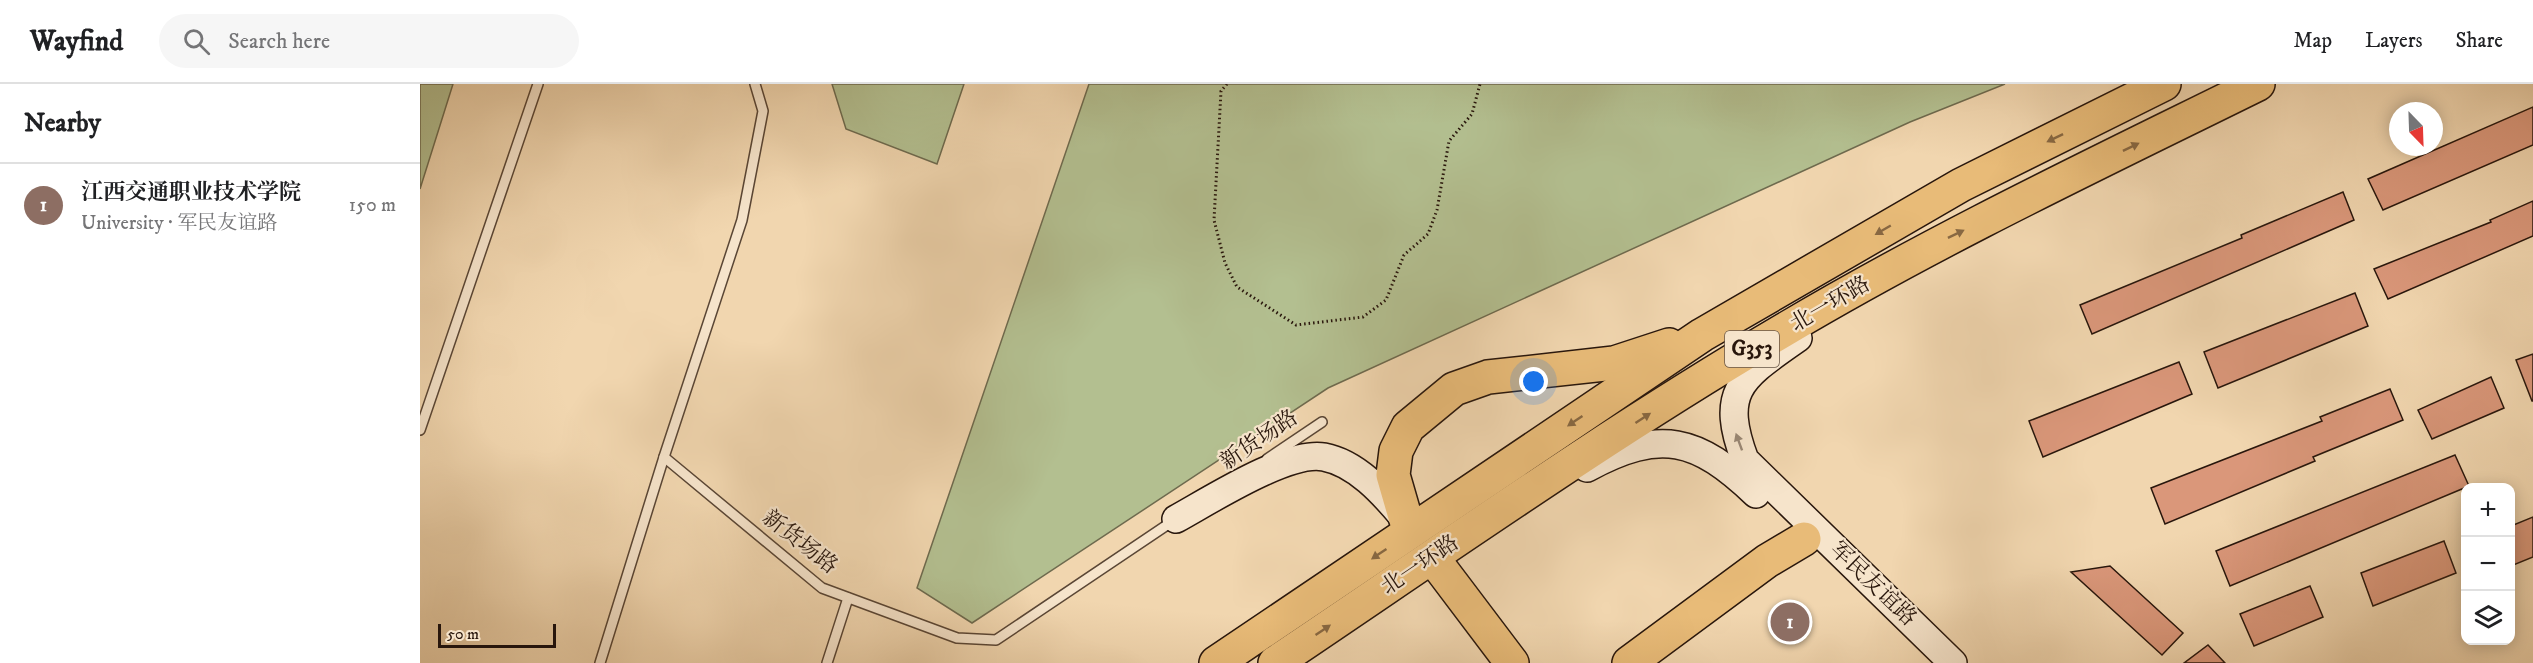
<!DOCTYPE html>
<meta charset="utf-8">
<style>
body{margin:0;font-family:"IM FELL DW Pica","Noto Serif SC",serif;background:#f6f6f6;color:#202124}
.controls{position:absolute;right:18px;bottom:18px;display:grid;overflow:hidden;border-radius:12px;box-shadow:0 3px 15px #0003}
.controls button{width:54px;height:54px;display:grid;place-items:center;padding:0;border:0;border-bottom:2px solid #e0e0e0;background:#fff;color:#202124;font:30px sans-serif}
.compass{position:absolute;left:1969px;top:18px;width:54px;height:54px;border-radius:50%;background:#fff;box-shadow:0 3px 15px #0003;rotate:157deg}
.scale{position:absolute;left:18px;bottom:15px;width:118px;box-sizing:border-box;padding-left:6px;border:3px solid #28160c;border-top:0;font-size:16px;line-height:21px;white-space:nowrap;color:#28160c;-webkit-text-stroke:4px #f6e4cb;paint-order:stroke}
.you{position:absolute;left:1114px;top:298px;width:21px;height:21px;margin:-15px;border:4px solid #fff;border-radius:50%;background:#1a73e8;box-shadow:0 0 0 9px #1a73e833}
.badge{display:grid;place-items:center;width:39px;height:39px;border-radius:50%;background:#111827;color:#fff;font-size:20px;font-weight:700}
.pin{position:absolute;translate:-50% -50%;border:3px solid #fff;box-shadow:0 2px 6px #0006}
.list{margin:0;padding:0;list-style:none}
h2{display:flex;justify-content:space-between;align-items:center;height:78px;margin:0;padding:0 24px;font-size:26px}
h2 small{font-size:20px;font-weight:400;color:#757577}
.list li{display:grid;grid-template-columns:39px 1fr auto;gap:18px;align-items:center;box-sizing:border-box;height:84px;padding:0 24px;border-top:2px solid #e0e0e0}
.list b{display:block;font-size:22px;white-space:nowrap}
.list p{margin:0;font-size:20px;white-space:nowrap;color:#757577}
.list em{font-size:20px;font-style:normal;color:#757577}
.icon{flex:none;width:33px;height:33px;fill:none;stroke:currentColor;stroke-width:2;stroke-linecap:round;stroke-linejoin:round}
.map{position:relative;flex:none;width:2113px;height:579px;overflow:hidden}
header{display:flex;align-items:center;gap:36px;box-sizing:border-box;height:84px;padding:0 30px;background:#fff;border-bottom:2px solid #e0e0e0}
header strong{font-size:28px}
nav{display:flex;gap:33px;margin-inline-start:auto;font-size:21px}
.search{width:420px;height:54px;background:#f6f6f6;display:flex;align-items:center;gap:15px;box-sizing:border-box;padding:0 21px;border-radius:33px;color:#757577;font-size:22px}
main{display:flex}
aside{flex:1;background:#fff}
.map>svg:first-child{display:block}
.green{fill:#b3bf90;stroke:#6e6a4e;stroke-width:1.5}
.building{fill:#da977a;stroke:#28160c;stroke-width:1.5}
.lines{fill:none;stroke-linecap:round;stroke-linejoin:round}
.lane-casing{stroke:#5a4635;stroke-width:12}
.secondary-casing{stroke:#28160c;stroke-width:30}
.highway-casing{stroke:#28160c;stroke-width:36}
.path{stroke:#28160c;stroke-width:3;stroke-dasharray:1.5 3;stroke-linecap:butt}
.lane{stroke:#f6e4cb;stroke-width:9}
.secondary{stroke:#f6e4cb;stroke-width:27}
.highway{stroke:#e8bb78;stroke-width:33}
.oneway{fill:#886842}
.oneway2{fill:#998775}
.labels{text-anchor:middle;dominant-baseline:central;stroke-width:4.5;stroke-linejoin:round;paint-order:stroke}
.shield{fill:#f6e4cb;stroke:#665445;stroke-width:1.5}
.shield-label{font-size:21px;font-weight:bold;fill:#28160c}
.street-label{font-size:22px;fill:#28160c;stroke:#f6e4cb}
</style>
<header>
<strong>Wayfind</strong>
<div class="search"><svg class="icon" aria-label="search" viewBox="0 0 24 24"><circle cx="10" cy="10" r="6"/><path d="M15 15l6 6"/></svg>Search here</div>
<nav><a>Map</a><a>Layers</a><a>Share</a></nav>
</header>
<main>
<aside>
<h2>Nearby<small></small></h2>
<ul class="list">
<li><span class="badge" style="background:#8d6e63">1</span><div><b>江西交通职业技术学院</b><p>University · 军民友谊路</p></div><em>150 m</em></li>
</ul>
</aside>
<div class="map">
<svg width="2113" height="579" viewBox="0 0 2113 579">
<rect width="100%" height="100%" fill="#f1d6af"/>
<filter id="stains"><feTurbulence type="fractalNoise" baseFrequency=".00333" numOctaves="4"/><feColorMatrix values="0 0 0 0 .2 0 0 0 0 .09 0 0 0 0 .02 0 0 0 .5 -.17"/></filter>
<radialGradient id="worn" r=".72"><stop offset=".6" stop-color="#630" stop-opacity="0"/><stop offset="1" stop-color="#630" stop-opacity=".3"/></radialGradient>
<g class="green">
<polygon points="0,0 33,0 0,105"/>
<polygon points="412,0 544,0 517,80 426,45"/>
<polygon points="669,0 1585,0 1490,38 908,304 552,539 497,504"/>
</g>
<g class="building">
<polygon points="2113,23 2113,61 1963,126 1948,95"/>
<polygon points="1923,108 1934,136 1672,250 1660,221 1822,154 1821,151"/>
<polygon points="2113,117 2113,152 1968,215 1954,185 2071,138 2070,136"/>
<polygon points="1935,209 1948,242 1798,304 1784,268"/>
<polygon points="2113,270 2113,317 2112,317 2096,276"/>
<polygon points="1759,278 1772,310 1623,373 1609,337"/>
<polygon points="2071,293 2084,324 2012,355 1998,326"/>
<polygon points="1970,305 1983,336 1893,373 1895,377 1745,440 1731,404 1902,337 1900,333"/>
<polygon points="2035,371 2049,402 1810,502 1796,467"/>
<polygon points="2113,433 2113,473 2091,482 2091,442"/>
<polygon points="2024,457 2036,489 1953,522 1941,489"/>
<polygon points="1690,482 1763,549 1742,571 1651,488"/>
<polygon points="1890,502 1903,533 1834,562 1820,530"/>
<polygon points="1788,561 1805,579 1764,579"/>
</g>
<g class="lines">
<g class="lane-casing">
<g id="lane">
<polyline points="335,0 343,27 322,136 244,373 402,504 537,554 576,556 753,437"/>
<polyline points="0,346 118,0"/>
<polyline points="847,375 902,338"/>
<polyline points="180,579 244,373"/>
<polyline points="407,579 428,514"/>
</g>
</g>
<g class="secondary-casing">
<g id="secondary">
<path d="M1378,254C1323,293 1298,305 1325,376L1533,579"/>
<path d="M1167,384C1241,344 1277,354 1336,410"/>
<path d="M756,435C789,417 868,366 904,373C936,379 963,409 983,433"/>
</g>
</g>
<g class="highway-casing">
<g id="highway">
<polyline points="986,436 973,391 976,367 988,343 1034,305 1068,293 1194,279 1249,261"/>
<polyline points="1021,485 1092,579"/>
<polyline points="796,579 1282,251 1541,101 1744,0"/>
<path d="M855,579C1023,466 1189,349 1364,246C1517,155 1678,79 1838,0"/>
<polyline points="1209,579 1347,477 1384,455"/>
</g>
</g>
<polyline class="path" points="807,0 801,7 794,136 805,179 817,203 876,241 943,233 966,216 984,171 1008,150 1017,126 1029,57 1052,30 1060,0"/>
<use href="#lane" class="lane"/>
<use href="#secondary" class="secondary"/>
<use href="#highway" class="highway"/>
</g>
<defs><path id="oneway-solid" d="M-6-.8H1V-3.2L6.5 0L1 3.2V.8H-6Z" transform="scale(1.5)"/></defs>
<g class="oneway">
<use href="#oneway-solid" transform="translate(1635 54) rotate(154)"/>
<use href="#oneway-solid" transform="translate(1711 63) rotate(-26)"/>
<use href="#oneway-solid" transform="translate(1463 146) rotate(150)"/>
<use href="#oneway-solid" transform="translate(1536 150) rotate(-26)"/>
<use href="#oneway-solid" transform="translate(1223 334) rotate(-33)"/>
<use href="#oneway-solid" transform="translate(1155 337) rotate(146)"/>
<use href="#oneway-solid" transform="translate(959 470) rotate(146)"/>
<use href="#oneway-solid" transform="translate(903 546) rotate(-34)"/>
</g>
<use class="oneway2" href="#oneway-solid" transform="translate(1319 358) rotate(-110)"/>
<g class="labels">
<rect class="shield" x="1305" y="247" width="54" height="36" rx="4.5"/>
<g class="shield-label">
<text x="1332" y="265">G353</text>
</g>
<g class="street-label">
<text transform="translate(1410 220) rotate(-30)">北一环路</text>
<text transform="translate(839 356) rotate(-34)">新货场路</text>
<text transform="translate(380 458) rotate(38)">新货场路</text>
<text transform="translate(1000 481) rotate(-34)">北一环路</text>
<text transform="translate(1453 500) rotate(44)">军民友谊路</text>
</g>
</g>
<rect width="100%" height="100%" filter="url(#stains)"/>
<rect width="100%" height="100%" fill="url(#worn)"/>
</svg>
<div class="controls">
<button>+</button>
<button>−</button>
<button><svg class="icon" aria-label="layers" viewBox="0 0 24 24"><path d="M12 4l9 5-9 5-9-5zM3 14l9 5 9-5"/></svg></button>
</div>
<svg class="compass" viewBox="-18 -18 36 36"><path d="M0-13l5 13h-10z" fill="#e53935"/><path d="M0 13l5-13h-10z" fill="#757577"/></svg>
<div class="scale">50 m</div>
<div class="you"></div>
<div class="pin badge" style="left:1370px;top:538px;background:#8d6e63">1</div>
</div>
</main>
